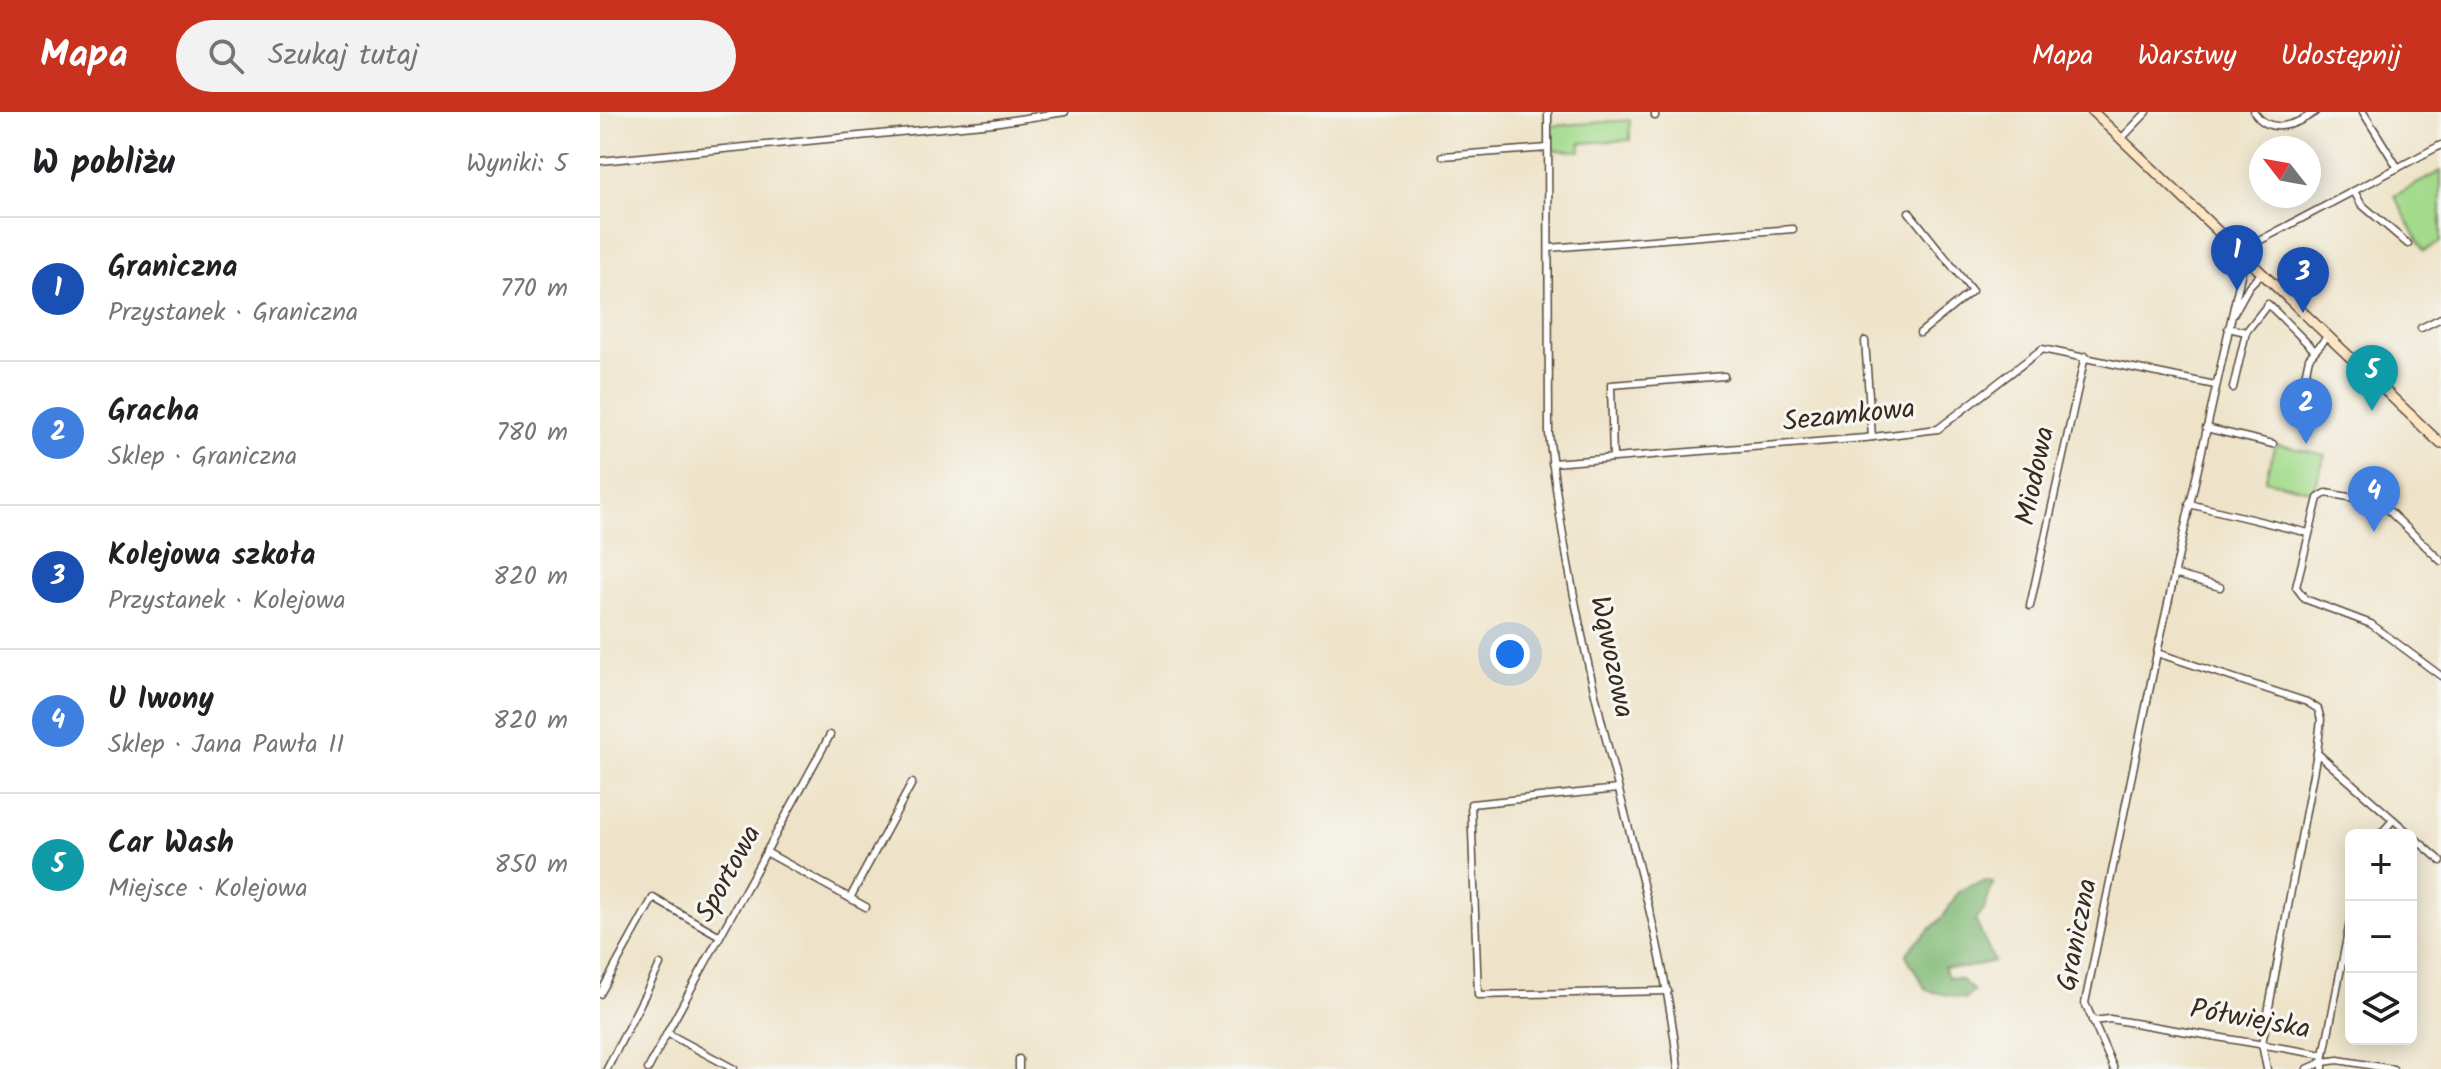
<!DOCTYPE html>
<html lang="pl">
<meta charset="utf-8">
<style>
body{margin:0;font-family:Kalam,sans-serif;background:#f2f2f2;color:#202124}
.controls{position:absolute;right:24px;bottom:24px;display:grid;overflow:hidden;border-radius:12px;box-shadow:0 4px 20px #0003}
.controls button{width:72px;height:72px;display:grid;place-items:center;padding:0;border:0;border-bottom:2px solid #e0e0e0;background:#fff;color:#202124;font:40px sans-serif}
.compass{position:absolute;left:1649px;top:24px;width:72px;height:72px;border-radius:50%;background:#fff;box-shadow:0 4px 20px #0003;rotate:301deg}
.you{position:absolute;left:910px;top:542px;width:28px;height:28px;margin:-20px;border:6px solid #fff;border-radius:50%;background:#1a73e8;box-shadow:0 0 0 12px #1a73e833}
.badge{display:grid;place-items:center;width:52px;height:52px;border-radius:50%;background:#c8321e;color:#fff;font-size:26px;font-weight:700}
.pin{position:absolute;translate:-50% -66px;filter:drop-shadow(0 2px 4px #0008)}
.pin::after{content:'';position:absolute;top:42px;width:28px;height:24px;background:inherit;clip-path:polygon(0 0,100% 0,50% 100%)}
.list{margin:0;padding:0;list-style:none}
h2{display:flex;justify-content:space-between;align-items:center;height:104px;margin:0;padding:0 32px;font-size:34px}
h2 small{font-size:26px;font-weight:400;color:#757577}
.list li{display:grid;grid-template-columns:52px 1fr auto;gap:24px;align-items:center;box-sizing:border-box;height:144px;padding:0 32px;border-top:2px solid #e0e0e0}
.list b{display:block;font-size:30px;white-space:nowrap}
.list p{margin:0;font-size:26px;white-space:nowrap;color:#757577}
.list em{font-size:26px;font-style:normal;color:#757577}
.icon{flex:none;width:44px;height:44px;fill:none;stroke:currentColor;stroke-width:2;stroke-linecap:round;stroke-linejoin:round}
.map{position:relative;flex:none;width:1841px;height:957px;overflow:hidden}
header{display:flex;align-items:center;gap:48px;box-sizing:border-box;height:112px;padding:0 40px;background:#c8321e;color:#fff}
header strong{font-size:38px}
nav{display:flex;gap:44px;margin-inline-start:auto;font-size:28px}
.search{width:560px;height:72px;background:#f2f2f2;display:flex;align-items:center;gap:20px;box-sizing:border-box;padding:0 28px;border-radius:44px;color:#757577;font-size:30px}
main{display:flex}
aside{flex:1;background:#fff}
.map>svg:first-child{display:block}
.green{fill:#a3da8b;stroke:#6f8254;stroke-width:2}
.forest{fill:#82ba77;stroke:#5e724a;stroke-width:2}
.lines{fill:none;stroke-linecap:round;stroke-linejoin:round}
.street-casing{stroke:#564638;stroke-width:9}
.secondary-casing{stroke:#564638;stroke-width:12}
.street{stroke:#fff;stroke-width:6}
.secondary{stroke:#fce6c4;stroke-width:9}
.labels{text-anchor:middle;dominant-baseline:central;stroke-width:6;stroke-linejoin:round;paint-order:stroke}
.street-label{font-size:28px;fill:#3b2a1e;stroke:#f6f6f2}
</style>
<header>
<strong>Mapa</strong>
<div class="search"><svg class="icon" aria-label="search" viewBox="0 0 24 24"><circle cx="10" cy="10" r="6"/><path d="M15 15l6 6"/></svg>Szukaj tutaj</div>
<nav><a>Mapa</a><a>Warstwy</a><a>Udostępnij</a></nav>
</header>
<main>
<aside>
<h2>W pobliżu<small>Wyniki: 5</small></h2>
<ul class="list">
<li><span class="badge" style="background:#1a4fb4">1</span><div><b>Graniczna</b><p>Przystanek · Graniczna</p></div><em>770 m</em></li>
<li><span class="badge" style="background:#3f7fe0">2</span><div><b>Gracha</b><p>Sklep · Graniczna</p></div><em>780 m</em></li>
<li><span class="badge" style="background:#1a4fb4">3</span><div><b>Kolejowa szkoła</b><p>Przystanek · Kolejowa</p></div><em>820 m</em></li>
<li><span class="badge" style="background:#3f7fe0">4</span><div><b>U Iwony</b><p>Sklep · Jana Pawła II</p></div><em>820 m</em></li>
<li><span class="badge" style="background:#0f9aa8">5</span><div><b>Car Wash</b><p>Miejsce · Kolejowa</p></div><em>850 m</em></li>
</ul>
</aside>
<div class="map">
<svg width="1841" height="957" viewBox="0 0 1841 957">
<rect width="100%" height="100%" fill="#f6f6f2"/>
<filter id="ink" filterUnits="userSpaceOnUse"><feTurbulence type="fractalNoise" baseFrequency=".0125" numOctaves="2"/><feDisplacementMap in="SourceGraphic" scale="16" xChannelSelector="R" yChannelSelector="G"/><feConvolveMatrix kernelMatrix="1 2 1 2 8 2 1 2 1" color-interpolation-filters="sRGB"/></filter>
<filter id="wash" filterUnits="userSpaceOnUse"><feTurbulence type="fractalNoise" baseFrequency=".006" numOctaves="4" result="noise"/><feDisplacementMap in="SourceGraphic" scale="32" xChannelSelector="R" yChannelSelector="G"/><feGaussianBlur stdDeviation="1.8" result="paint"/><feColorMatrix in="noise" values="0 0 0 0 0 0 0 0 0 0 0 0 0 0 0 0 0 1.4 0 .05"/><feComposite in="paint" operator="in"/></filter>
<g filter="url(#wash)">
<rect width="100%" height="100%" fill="#eee3c8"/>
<g class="green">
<polygon points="1030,8 1030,28 981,31 980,39 951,38 951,14"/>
<polygon points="1841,59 1841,130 1824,139 1794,84"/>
<polygon points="1675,332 1725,343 1713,379 1665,368"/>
</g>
<path class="forest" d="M1388,769L1393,771L1384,798L1375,808L1394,849L1365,856L1344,855L1348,865L1360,867L1374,879L1365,887L1326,878L1306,843C1315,828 1325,823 1337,811C1360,788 1346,777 1388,769Z"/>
</g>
<g filter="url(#ink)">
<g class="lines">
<g class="street-casing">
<g id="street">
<path d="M948,0L949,322C961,430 983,538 1010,643C1036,747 1067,850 1078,957"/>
<path d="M1654,0C1670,24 1696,13 1715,0"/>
<polyline points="1763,0 1798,56"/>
<polyline points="1055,4 1055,0"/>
<polyline points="1521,27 1547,0"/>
<polyline points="843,44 948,36"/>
<polyline points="0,49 393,11 465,0"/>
<polyline points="1754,79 1761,92 1808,132"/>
<polyline points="1309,100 1372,179 1320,221"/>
<polyline points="949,136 1193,117"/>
<polyline points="1634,201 1649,174 1662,161"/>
<polyline points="1628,216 1646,220 1668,192 1714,238"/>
<polyline points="1821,216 1841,206"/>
<polyline points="1265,229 1272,325"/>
<polyline points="1633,276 1646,220"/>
<polyline points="1698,296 1709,246 1728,224"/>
<polyline points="1606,316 1673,332"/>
<polyline points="1013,346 1011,273 1124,264"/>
<polyline points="952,351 1265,326 1338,317 1442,237 1615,273"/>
<polyline points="1589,392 1709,421"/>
<polyline points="1841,449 1787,397 1766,388 1726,381 1718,386 1696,475 1705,487 1771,512 1841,564"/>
<polyline points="1574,462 1620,475"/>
<polyline points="1430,494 1485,244"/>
<polyline points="1557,541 1707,590 1718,597 1721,608 1717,641 1811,723"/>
<polyline points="1018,677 871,692 878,883 1068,879"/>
<polyline points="1780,723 1793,708"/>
<polyline points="1811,723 1841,749"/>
<polyline points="166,740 266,795"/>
<polyline points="250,786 312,671"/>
<polyline points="0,882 53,786 120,824"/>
<polyline points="1492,909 1510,907 1724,943 1723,950 1738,948 1793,957"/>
<polyline points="67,921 230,623"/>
<polyline points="1724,943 1751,805"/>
<polyline points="419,947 419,957"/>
<polyline points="7,957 60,853"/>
<polyline points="48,957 67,921 134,957"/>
<polyline points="1514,957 1485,891 1557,541 1645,145 1657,130 1841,33"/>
<polyline points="1667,957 1662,932 1717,641"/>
<polyline points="1707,957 1723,950 1723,957"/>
</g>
</g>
<g class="secondary-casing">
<polyline id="secondary" points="1493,0 1841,332"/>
</g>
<use href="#street" class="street"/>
<use href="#secondary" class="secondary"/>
</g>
</g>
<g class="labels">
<g class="street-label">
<text transform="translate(1249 304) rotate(-6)">Sezamkowa</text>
<text transform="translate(1436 364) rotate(-78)">Miodowa</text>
<text transform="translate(1011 545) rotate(78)">Wąwozowa</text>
<text transform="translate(129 762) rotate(-61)">Sportowa</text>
<text transform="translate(1478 823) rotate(-79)">Graniczna</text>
<text transform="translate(1650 908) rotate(10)">Półwiejska</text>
</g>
</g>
</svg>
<div class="controls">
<button>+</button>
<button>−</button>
<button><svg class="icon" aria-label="layers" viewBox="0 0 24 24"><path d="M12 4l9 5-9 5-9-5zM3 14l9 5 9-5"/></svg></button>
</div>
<svg class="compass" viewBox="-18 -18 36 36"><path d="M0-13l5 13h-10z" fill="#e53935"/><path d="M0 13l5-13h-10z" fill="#757577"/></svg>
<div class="you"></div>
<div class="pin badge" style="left:1637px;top:179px;background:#1a4fb4">1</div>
<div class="pin badge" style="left:1706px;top:332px;background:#3f7fe0">2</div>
<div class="pin badge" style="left:1703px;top:201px;background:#1a4fb4">3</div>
<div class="pin badge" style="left:1774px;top:420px;background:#3f7fe0">4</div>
<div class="pin badge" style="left:1772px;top:299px;background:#0f9aa8">5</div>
</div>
</main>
